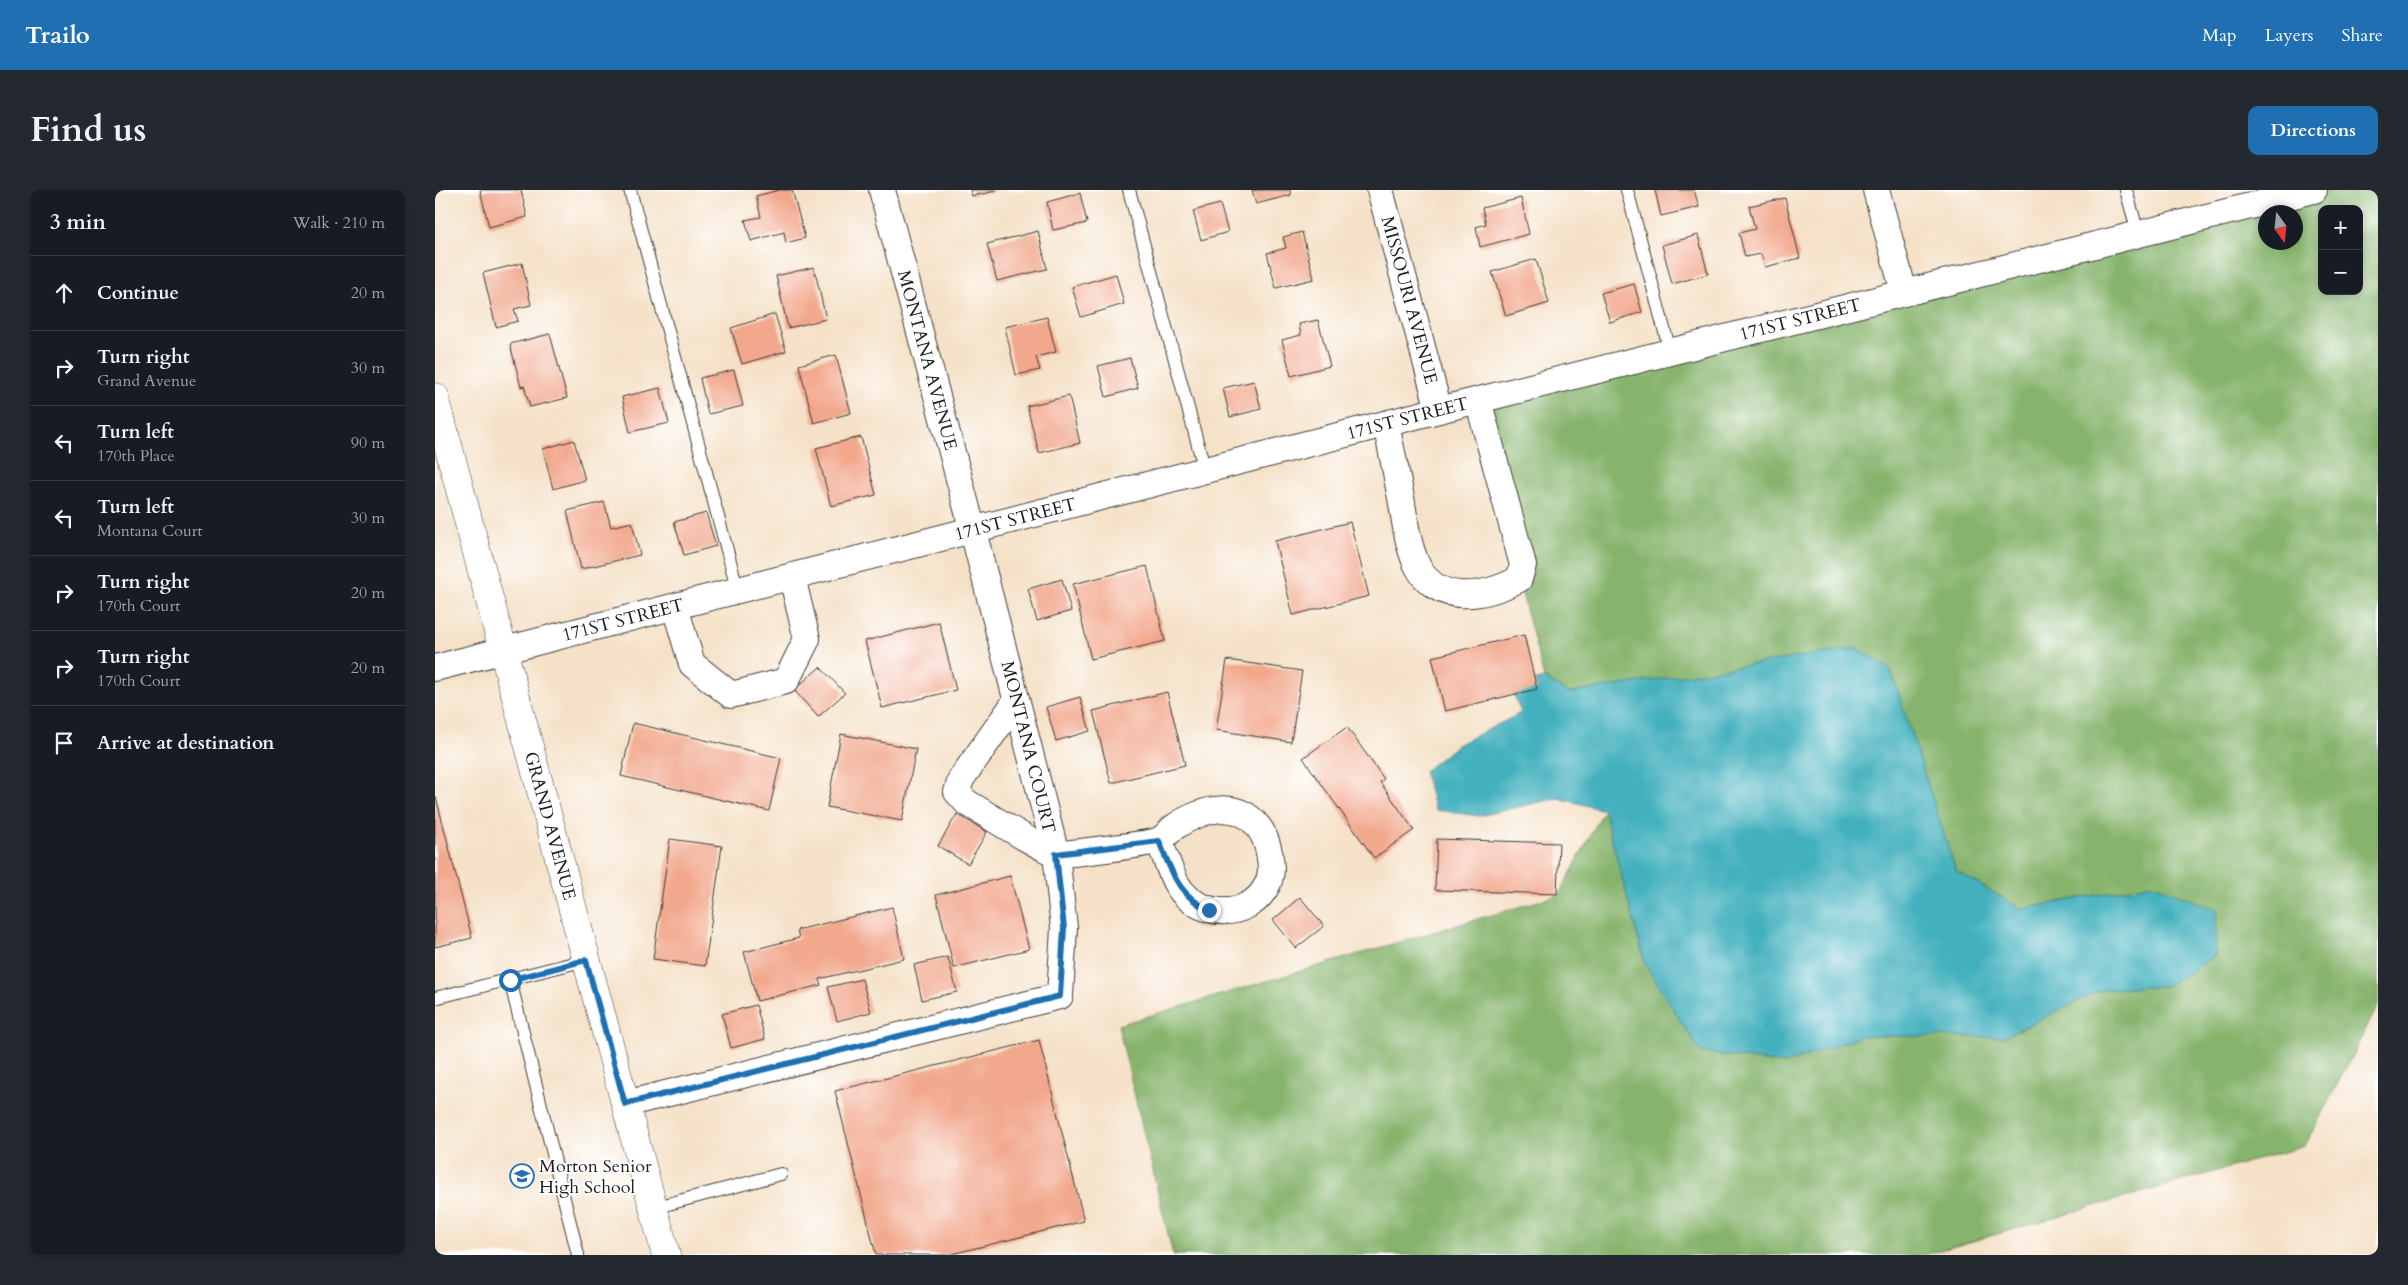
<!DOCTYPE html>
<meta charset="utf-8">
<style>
body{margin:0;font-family:Cardo,serif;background:#242831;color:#f1f3f6}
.controls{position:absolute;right:15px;top:15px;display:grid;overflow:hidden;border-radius:10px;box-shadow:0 2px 8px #0003}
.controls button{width:45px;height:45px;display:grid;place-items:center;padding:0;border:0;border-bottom:1px solid #363941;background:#171b24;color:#f1f3f6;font:25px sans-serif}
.compass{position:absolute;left:1823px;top:15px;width:45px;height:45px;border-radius:50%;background:#171b24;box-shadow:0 2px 8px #0003;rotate:165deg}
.stop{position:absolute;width:15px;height:15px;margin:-11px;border:4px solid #1f6fb2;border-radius:50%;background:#fff}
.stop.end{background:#1f6fb2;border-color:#fff;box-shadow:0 1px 5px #0008}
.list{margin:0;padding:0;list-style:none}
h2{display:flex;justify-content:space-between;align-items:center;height:65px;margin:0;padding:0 20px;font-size:21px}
h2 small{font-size:16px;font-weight:400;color:#9ea1a6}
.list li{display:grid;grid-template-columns:32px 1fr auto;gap:15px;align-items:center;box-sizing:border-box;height:75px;padding:0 20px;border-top:1px solid #363941}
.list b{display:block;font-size:19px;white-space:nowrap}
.list p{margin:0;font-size:16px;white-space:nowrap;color:#9ea1a6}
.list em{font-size:16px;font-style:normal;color:#9ea1a6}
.icon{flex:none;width:28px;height:28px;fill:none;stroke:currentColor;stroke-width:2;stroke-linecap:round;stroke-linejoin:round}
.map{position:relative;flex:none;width:1943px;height:1065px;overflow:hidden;border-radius:10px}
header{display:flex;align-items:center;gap:30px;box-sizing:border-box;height:70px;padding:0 25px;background:#1f6fb2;color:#fff}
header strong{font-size:24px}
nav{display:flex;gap:28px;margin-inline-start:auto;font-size:18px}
.intro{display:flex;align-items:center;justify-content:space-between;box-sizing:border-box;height:120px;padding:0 30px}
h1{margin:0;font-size:35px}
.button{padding:12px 22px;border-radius:10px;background:#1f6fb2;color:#fff;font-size:18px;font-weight:700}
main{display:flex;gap:30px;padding:0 30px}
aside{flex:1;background:#171b24;border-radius:10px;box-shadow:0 2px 8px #0003}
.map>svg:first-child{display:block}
.forest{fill:#86b46c;stroke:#516844;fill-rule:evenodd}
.water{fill:#42b0be;stroke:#2f666d}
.building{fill:#f2a88d}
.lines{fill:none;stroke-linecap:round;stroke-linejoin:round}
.service-casing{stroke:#3d3a36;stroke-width:14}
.minor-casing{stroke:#3d3a36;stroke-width:28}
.tertiary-casing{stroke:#3d3a36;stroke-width:29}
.service{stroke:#fff;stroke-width:12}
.minor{stroke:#fff;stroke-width:26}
.tertiary{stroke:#fff;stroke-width:28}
.route{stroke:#1f6fb2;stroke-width:6}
.labels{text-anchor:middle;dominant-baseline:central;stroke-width:4;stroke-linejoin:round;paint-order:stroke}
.street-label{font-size:18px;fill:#1c1c1c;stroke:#fff}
.poi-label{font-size:18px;fill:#1c1c1c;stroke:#fff;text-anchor:start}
</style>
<header>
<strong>Trailo</strong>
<nav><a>Map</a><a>Layers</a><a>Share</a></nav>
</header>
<div class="intro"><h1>Find us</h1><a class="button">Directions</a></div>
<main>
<aside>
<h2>3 min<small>Walk · 210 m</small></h2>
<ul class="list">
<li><svg class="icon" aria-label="ahead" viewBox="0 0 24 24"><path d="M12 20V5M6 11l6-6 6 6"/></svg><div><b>Continue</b></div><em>20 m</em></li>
<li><svg class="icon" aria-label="right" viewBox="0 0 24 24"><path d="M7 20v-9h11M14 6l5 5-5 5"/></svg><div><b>Turn right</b><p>Grand Avenue</p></div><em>30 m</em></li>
<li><svg class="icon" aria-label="left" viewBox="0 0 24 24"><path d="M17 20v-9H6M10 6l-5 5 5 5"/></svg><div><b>Turn left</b><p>170th Place</p></div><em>90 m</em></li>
<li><svg class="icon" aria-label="left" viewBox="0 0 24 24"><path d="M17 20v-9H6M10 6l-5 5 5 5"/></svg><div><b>Turn left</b><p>Montana Court</p></div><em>30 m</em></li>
<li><svg class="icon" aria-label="right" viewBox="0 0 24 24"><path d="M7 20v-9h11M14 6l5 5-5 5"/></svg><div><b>Turn right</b><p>170th Court</p></div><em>20 m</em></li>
<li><svg class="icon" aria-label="right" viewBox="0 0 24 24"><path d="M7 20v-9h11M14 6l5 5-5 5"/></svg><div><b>Turn right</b><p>170th Court</p></div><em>20 m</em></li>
<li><svg class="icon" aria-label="arrive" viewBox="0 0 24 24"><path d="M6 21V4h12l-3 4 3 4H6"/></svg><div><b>Arrive at destination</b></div></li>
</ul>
</aside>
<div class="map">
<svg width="1943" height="1065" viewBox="0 0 1943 1065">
<rect width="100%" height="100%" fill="#fff"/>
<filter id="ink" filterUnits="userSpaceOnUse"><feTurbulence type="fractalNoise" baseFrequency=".02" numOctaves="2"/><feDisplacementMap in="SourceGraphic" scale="10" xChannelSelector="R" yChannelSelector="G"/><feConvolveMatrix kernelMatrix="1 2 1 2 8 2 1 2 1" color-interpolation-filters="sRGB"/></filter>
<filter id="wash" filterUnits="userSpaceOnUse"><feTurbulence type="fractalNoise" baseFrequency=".0096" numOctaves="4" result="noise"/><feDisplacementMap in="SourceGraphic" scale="20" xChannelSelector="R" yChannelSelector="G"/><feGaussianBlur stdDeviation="1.12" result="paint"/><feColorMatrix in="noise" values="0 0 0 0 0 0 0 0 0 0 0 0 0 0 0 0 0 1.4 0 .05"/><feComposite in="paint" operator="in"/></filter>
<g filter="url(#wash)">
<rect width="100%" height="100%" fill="#f5e1c7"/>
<path class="forest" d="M1879,0H1943V816L1870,956L1489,1065H738L683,835L1124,705L1169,620L1109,488L1037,212ZM1887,19H1924V101H1887ZM1830,22H1860V52H1830Z"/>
<polygon class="water" points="1422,458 1456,480 1521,681 1587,719 1718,694 1782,720 1780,766 1732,796 1666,800 1569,847 1427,846 1350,874 1265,862 1210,774 1169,620 1123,608 1044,626 1000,620 989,581 1024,554 1086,523 1076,497 1109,488 1134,503"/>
<g id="blocks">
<g class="building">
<polygon points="45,0 86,0 92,27 54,37"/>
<polygon points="344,0 357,0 370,48 351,53 349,42 316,51 310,30 326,27 321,6"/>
<polygon points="535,0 561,0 561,1 537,6"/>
<polygon points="817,0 855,0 856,5 821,14"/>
<polygon points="1220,0 1259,0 1264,17 1226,26"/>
<polygon points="645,3 652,33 618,40 612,12"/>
<polygon points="1086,8 1094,44 1045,57 1041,37 1051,34 1047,18"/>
<polygon points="1350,8 1365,68 1330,77 1326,64 1310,67 1304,43 1320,39 1314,16"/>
<polygon points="785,14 793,42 766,50 758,21"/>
<polygon points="603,41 612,79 562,91 552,54"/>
<polygon points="867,42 879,89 841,98 832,63 851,58 848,47"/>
<polygon points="1263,45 1273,84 1237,94 1227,55"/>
<polygon points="1101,69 1114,113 1071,126 1057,82"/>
<polygon points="87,73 96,115 79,119 83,131 61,137 48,83"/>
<polygon points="379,77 391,129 353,138 341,86"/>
<polygon points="681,84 689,114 646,127 637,97"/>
<polygon points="1199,94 1207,122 1175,132 1166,103"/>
<polygon points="340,124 351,161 307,174 296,138"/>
<polygon points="612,127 621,162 601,167 605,180 581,185 570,137"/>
<polygon points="883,130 895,176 856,186 847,150 866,145 864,134"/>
<polygon points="115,144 132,208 95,217 89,196 86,197 75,154"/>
<polygon points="401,165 416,223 379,233 364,175"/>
<polygon points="695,168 703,198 671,207 663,176"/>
<polygon points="299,180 308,216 273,224 265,188"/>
<polygon points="819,191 826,219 795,227 788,198"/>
<polygon points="225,198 234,233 195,242 187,207"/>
<polygon points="634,206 645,253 604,263 592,216"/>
<polygon points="426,247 441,305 396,316 381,258"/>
<polygon points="139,250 150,290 118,299 108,259"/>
<polygon points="169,312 176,337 197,332 205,365 146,379 132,321"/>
<polygon points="271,323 281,356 249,365 239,332"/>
<polygon points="915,332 934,406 858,425 840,351"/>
<polygon points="712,376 730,451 656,469 638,394"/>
<polygon points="627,389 636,421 602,431 593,399"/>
<polygon points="504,432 521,500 447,518 430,451"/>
<polygon points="1089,445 1102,499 1010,521 997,467"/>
<polygon points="792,470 867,481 856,552 781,540"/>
<polygon points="385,477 410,503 383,527 359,500"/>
<polygon points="732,502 750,575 676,593 658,521"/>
<polygon points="645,507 655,541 621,551 611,517"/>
<polygon points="198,533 346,568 334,621 186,586"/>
<polygon points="912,537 949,589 945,592 979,640 939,668 868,568"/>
<polygon points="406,544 481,559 467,631 392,617"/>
<polygon points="1,607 37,748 0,757 0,608"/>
<polygon points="522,624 552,642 533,674 503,656"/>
<polygon points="235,649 287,656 270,776 218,769"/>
<polygon points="1002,649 1124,653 1122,704 1000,700"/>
<polygon points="575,686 594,759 519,778 501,705"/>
<polygon points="865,707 889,736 861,758 838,730"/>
<polygon points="457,717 469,769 384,789 386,795 322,811 309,762 364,748 362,740"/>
<polygon points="513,767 522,802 487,810 479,775"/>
<polygon points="427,789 436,822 402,831 393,797"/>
<polygon points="321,815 330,849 296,858 287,824"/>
<polygon points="604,850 649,1031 513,1065 441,1065 400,901"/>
</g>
</g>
</g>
<g filter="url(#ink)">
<use href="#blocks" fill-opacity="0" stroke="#3d3a36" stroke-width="1"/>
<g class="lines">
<g class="service-casing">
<g id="service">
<polyline points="195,0 303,401"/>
<polyline points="694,0 770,281"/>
<polyline points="1192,0 1235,161"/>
<polyline points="1691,0 1703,43"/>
<polyline points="75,790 143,1065"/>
<polyline points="0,808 151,770"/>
<polyline points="218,1018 346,984"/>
</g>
</g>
<g class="minor-casing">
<g id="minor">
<path id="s1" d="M945,0L1004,220"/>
<polyline points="1441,0 1469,102"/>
<path d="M951,235C957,261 962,287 967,313C970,333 973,354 981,373C1001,417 1050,407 1084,389L1088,375L1043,210"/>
<polyline points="240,417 257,474 296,505 351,491 372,449 357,387"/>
<path id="s2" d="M0,478L1004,220L1879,0"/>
<path d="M581,511L526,589L522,602L531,612C543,619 614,664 623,664C633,664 717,654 724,650C729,648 734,642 738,638C745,633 754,628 762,625C807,607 834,634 836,679C836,694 825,709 813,715C787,729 755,718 741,693C734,680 730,664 724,651"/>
<polyline points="190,914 625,806 629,738 621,664 538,341 447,0"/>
</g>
</g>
<g class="tertiary-casing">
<g id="tertiary">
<path id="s3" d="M0,207L231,1065"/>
</g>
</g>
<use href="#service" class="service"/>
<use href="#minor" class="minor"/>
<use href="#tertiary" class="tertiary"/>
</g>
</g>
<g class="lines" filter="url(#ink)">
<path class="route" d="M75,790L151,770L190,914L625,806L629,738L621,664L724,651C737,682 742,704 774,720"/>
</g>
<defs>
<g id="school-ring" transform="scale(1.25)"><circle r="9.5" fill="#fff" stroke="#1f6fb2" stroke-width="1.5"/><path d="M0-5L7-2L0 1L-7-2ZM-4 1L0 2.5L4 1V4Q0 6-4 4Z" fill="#1f6fb2"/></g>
</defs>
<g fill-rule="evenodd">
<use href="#school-ring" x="87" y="986"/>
</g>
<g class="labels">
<g class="street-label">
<text stroke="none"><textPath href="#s1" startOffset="114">MISSOURI AVENUE</textPath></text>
<text stroke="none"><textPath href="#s2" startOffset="1409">171ST STREET</textPath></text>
<text transform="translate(492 170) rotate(75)">MONTANA AVENUE</text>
<text stroke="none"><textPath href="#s2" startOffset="1004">171ST STREET</textPath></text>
<text stroke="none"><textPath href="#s2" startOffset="599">171ST STREET</textPath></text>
<text stroke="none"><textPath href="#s2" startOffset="194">171ST STREET</textPath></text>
<text transform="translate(593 557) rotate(76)">MONTANA COURT</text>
<text stroke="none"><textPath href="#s3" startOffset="444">GRAND AVENUE</textPath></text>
</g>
<g class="poi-label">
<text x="104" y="976">Morton Senior<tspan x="104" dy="21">High School</tspan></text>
</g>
</g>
</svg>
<div class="controls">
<button>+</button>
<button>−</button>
</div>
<svg class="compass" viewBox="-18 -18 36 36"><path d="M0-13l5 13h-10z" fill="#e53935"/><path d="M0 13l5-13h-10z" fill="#9ea1a6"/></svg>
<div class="stop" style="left:75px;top:790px"></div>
<div class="stop end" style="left:774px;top:720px"></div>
</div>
</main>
